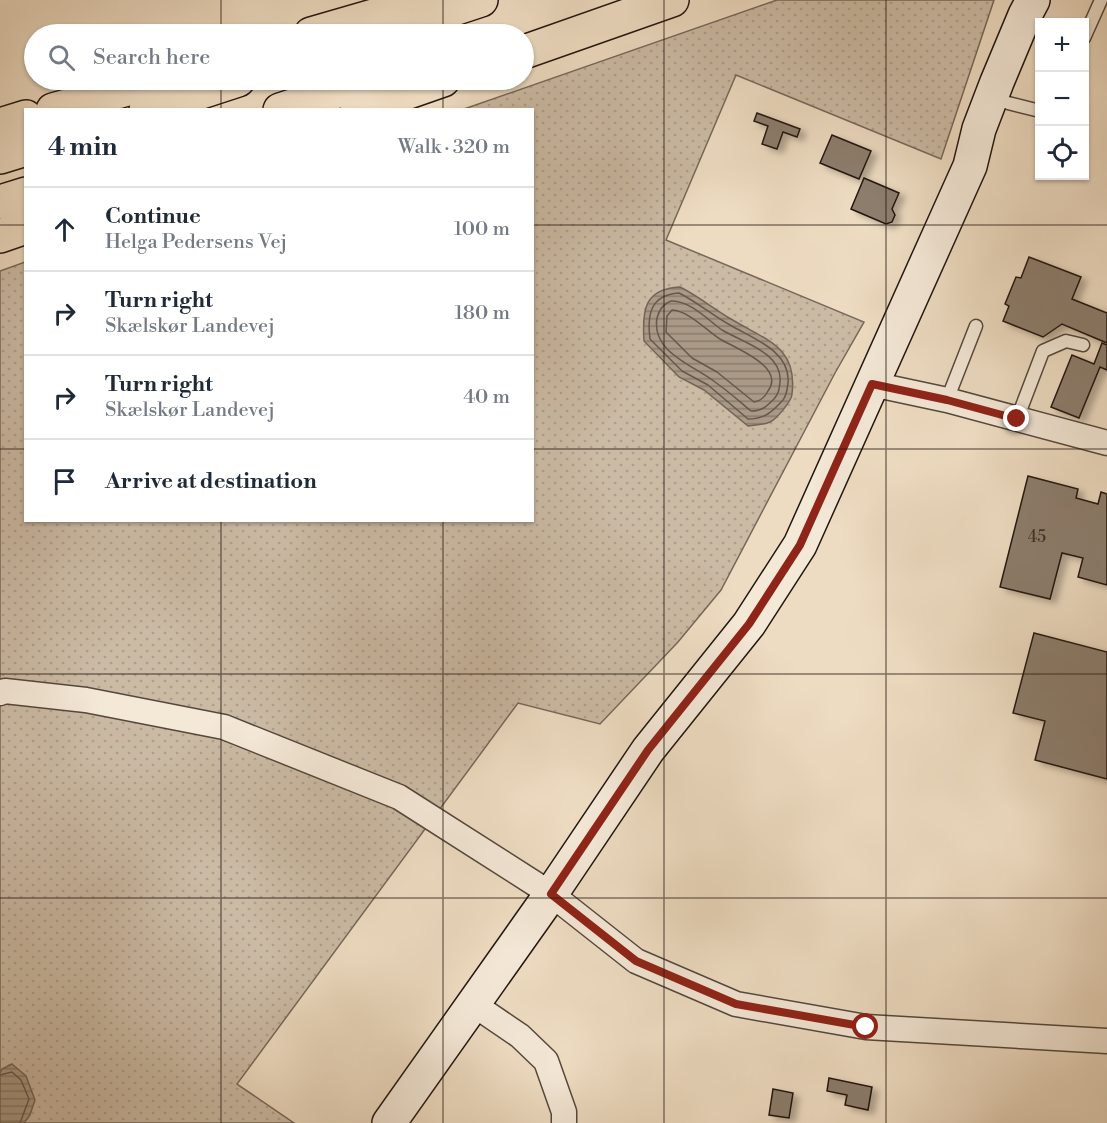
<!DOCTYPE html>
<meta charset="utf-8">
<style>
body{margin:0;font-family:"Libre Bodoni",serif;background:#f2f2f3;color:#1f2937}
.controls{position:absolute;right:18px;top:18px;display:grid;overflow:hidden;border-radius:0px;box-shadow:0 2px 4px #0004}
.controls button{width:54px;height:54px;display:grid;place-items:center;padding:0;border:0;border-bottom:2px solid #e0e1e3;background:#fff;color:#1f2937;font:30px sans-serif}
.stop{position:absolute;width:18px;height:18px;margin:-14px;border:4px solid #8f2418;border-radius:50%;background:#fff}
.stop.end{background:#8f2418;border-color:#fff;box-shadow:0 2px 6px #0008}
.list{margin:0;padding:0;list-style:none}
h2{display:flex;justify-content:space-between;align-items:center;height:78px;margin:0;padding:0 24px;font-size:26px}
h2 small{font-size:20px;font-weight:400;color:#747a83}
.list li{display:grid;grid-template-columns:39px 1fr auto;gap:18px;align-items:center;box-sizing:border-box;height:84px;padding:0 24px;border-top:2px solid #e0e1e3}
.list b{display:block;font-size:22px;white-space:nowrap}
.list p{margin:0;font-size:20px;white-space:nowrap;color:#747a83}
.list em{font-size:20px;font-style:normal;color:#747a83}
.icon{flex:none;width:33px;height:33px;fill:none;stroke:currentColor;stroke-width:2;stroke-linecap:round;stroke-linejoin:round}
.map{position:relative;flex:none;width:1107px;height:1123px;overflow:hidden}
.search{position:absolute;background:#fff;box-shadow:0 2px 4px #0004;left:24px;top:24px;width:510px;height:66px;display:flex;align-items:center;gap:15px;box-sizing:border-box;padding:0 21px;border-radius:33px;color:#747a83;font-size:22px}
.panel{position:absolute;background:#fff;box-shadow:0 2px 4px #0004;left:24px;top:108px;width:510px;height:414px;border-radius:0px}
.map>svg:first-child{display:block}
.green{fill:url(#green-dots);stroke:#76685a;stroke-width:1.5}
.water{fill:url(#water-rules);stroke:#736557;stroke-width:1.5}
.lines{fill:none;stroke-linecap:round;stroke-linejoin:round}
.shore{stroke:#66584c;stroke-width:1.5}
.building{fill:#8c7d6d;stroke:#221611;stroke-width:1.5;filter:url(#shadow)}
.lane-casing{stroke:#55483d;stroke-width:15}
.street-casing{stroke:#55483d;stroke-width:27}
.secondary-casing{stroke:#221611;stroke-width:36}
.highway-casing{stroke:#221611;stroke-width:36}
.lane{stroke:#f4e8d7;stroke-width:12}
.street{stroke:#f4e8d7;stroke-width:24}
.secondary{stroke:#f4e8d7;stroke-width:33}
.highway{stroke:#eedcc2;stroke-width:33}
.route{stroke:#8f2418;stroke-width:8}
.grid{fill:none;stroke:#221611;stroke-width:1.5;stroke-opacity:0.55}
.labels{text-anchor:middle;dominant-baseline:central;stroke-width:4.5;stroke-linejoin:round;paint-order:stroke}
.number-label{font-size:16px;fill:#3c3028}
</style>
<div class="map">
<svg width="1107" height="1123" viewBox="0 0 1107 1123">
<defs>
<pattern id="green-dots" width="8" height="8" patternUnits="userSpaceOnUse" patternTransform="scale(1.5)"><rect width="8" height="8" fill="#cbbaa4"/><path d="M2 2h.1M6 6h.1" fill="none" stroke="#ae9f8c" stroke-width="1.8" stroke-linecap="round"/></pattern>
<pattern id="water-rules" width="6" height="5" patternUnits="userSpaceOnUse" patternTransform="scale(1.5)"><rect width="6" height="5" fill="#a99986"/><path d="M0 2.5h6" fill="none" stroke="#897c6c"/></pattern>
<filter id="shadow"><feDropShadow dx="6" dy="4" stdDeviation="3" flood-color="#0004"/></filter>
</defs>
<rect width="100%" height="100%" fill="#eedcc2"/>
<filter id="stains"><feTurbulence type="fractalNoise" baseFrequency=".00333" numOctaves="4"/><feColorMatrix values="0 0 0 0 .2 0 0 0 0 .09 0 0 0 0 .02 0 0 0 .5 -.17"/></filter>
<radialGradient id="worn" r=".72"><stop offset=".6" stop-color="#630" stop-opacity="0"/><stop offset="1" stop-color="#630" stop-opacity=".3"/></radialGradient>
<polygon class="green" points="777,0 994,0 941,159 736,75 666,240 864,322 835,373 721,590 678,642 600,724 518,703 237,1084 294,1123 0,1123 0,271 25,262 26,520 532,520 532,110 464,109"/>
<g class="water">
<path d="M680,287C698,296 714,309 731,319C765,340 798,346 792,394C792,400 777,419 770,422C764,425 754,425 748,426L704,390L679,377L644,341C642,310 644,289 680,287Z"/>
<polygon points="12,1064 26,1076 35,1100 30,1115 24,1123 0,1123 0,1073 2,1069"/>
</g>
<g class="lines">
<g class="shore">
<path d="M679,293C697,302 712,315 730,325C752,338 791,351 788,383C787,390 787,395 783,400C772,412 765,419 748,419L708,385L682,371L650,339C647,315 650,295 679,293Z"/>
<path d="M671,301C689,300 708,320 722,330C742,342 783,353 780,382C779,390 779,393 774,399C766,407 762,411 751,411C739,401 728,391 715,382C693,365 651,352 657,318C659,310 663,304 671,301Z"/>
<path d="M672,310C689,311 706,330 720,339C735,348 786,367 768,391C765,397 760,401 754,402L717,372L692,358L666,332L667,316Z"/>
<polyline points="0,1075 12,1072 21,1080 29,1099 20,1123"/>
</g>
</g>
<g class="building">
<polygon points="757,113 800,129 797,137 783,132 777,149 762,144 768,126 754,121"/>
<polygon points="832,135 871,151 859,179 820,163"/>
<polygon points="864,178 899,193 892,209 895,215 892,222 886,224 851,209"/>
<polygon points="1029,257 1081,277 1072,299 1107,313 1107,343 1062,324 1043,337 1003,321 1009,306 1005,304 1016,277 1021,278"/>
<polygon points="1102,343 1107,345 1107,370 1100,367 1079,418 1051,407 1072,355 1094,364"/>
<polygon points="1028,476 1078,489 1076,498 1098,504 1101,492 1107,494 1107,585 1078,577 1083,558 1062,553 1050,599 1000,587"/>
<polygon points="1034,633 1107,652 1107,779 1035,760 1045,721 1013,713"/>
<polygon points="829,1078 872,1087 868,1110 845,1105 847,1095 827,1091"/>
<polygon points="773,1089 793,1093 789,1118 769,1115"/>
</g>
<g class="lines">
<g class="lane-casing">
<g id="lane">
<polyline points="1084,38 1101,0"/>
<polyline points="1008,103 1040,111"/>
<polyline points="947,400 976,326"/>
<polyline points="1017,419 1043,351 1066,341 1083,345"/>
</g>
</g>
<g class="street-casing">
<g id="street">
<polyline points="872,384 947,400 1107,443"/>
<polyline points="0,693 5,691 86,700 224,727 399,797 551,894 636,961 736,1004 866,1027 1107,1041"/>
<polyline points="473,1004 520,1036 546,1061 564,1112 564,1123"/>
</g>
</g>
<g class="secondary-casing">
<polyline id="secondary" points="389,1123 551,894 648,750 749,624 800,545 970,166 979,129 997,82 1025,15 1033,0"/>
</g>
<g class="highway-casing">
<g id="highway">
<polyline points="408,24 481,0"/>
<polyline points="311,34 429,0"/>
<polyline points="524,52 672,0"/>
<polyline points="53,110 159,80"/>
<polyline points="146,110 238,80"/>
<polyline points="280,110 371,80"/>
<polyline points="357,110 443,80"/>
<polyline points="0,125 26,117"/>
<polyline points="0,157 26,149"/>
<polyline points="0,202 26,194"/>
<polyline points="0,236 26,227"/>
</g>
</g>
<use href="#lane" class="lane"/>
<use href="#street" class="street"/>
<use href="#secondary" class="secondary"/>
<use href="#highway" class="highway"/>
</g>
<g class="lines">
<polyline class="route" points="866,1027 736,1004 636,961 551,894 648,750 749,624 800,545 872,384 947,400 1017,419"/>
</g>
<path class="grid" d="M221,0V34M443,0V34M664,0V1123M886,0V1123M221,80V110M443,80V110M0,225H26M532,225H1107M0,449H26M532,449H1107M221,520V1123M443,520V1123M0,674H1107M0,898H1107"/>
<g class="labels">
<g class="number-label">
<text x="1037" y="537">45</text>
</g>
</g>
<rect width="100%" height="100%" filter="url(#stains)"/>
<rect width="100%" height="100%" fill="url(#worn)"/>
</svg>
<div class="controls">
<button>+</button>
<button>−</button>
<button><svg class="icon" aria-label="locate" viewBox="0 0 24 24"><circle cx="12" cy="12" r="6"/><path d="M12 2v4M12 18v4M2 12h4M18 12h4"/></svg></button>
</div>
<div class="stop" style="left:866px;top:1027px"></div>
<div class="stop end" style="left:1017px;top:419px"></div>
<div class="search"><svg class="icon" aria-label="search" viewBox="0 0 24 24"><circle cx="10" cy="10" r="6"/><path d="M15 15l6 6"/></svg>Search here</div>
<section class="panel">
<h2>4 min<small>Walk · 320 m</small></h2>
<ul class="list">
<li><svg class="icon" aria-label="ahead" viewBox="0 0 24 24"><path d="M12 20V5M6 11l6-6 6 6"/></svg><div><b>Continue</b><p>Helga Pedersens Vej</p></div><em>100 m</em></li>
<li><svg class="icon" aria-label="right" viewBox="0 0 24 24"><path d="M7 20v-9h11M14 6l5 5-5 5"/></svg><div><b>Turn right</b><p>Skælskør Landevej</p></div><em>180 m</em></li>
<li><svg class="icon" aria-label="right" viewBox="0 0 24 24"><path d="M7 20v-9h11M14 6l5 5-5 5"/></svg><div><b>Turn right</b><p>Skælskør Landevej</p></div><em>40 m</em></li>
<li><svg class="icon" aria-label="arrive" viewBox="0 0 24 24"><path d="M6 21V4h12l-3 4 3 4H6"/></svg><div><b>Arrive at destination</b></div></li>
</ul>
</section>
</div>
